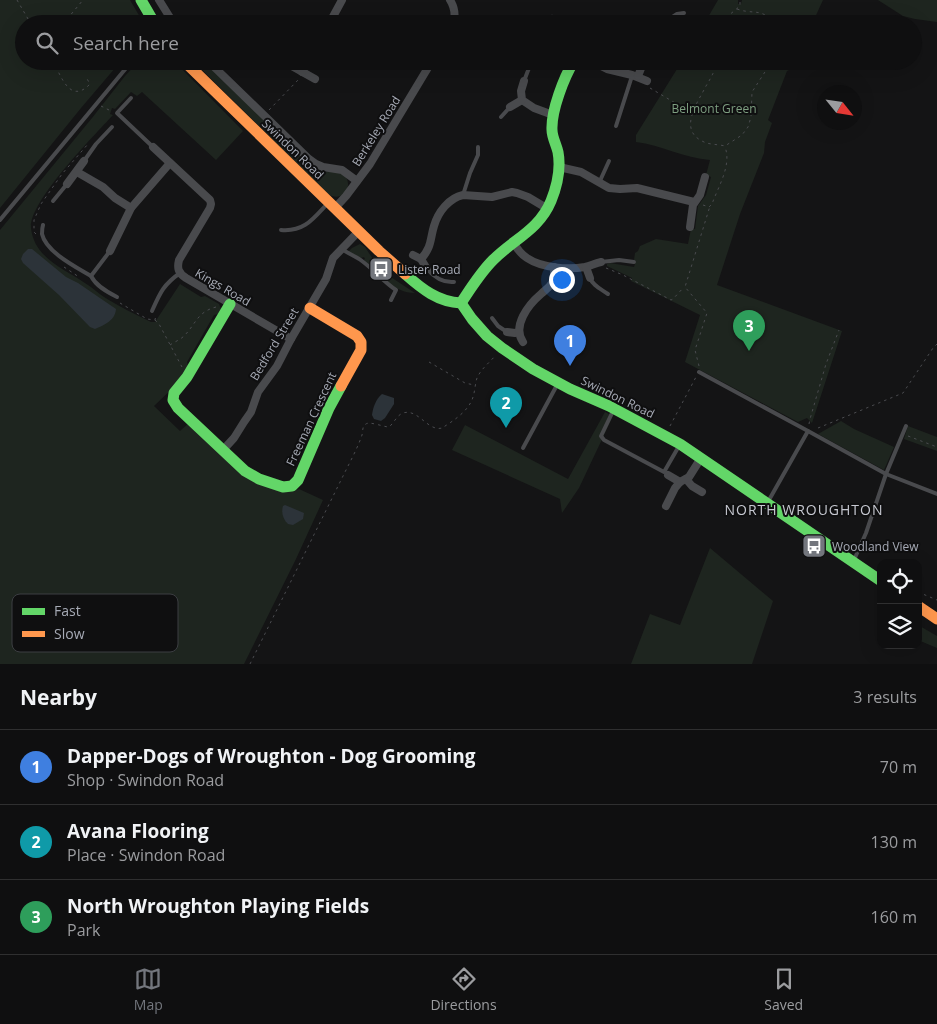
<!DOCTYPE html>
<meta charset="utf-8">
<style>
body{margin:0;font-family:"Open Sans",sans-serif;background:#1d1d1e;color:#f1f3f6}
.controls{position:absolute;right:15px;bottom:15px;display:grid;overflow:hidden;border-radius:10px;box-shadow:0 5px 20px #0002}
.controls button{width:45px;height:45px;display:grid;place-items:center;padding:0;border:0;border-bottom:1px solid #2f2f30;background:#0f0f10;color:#f1f3f6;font:25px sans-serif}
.compass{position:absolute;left:817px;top:85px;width:45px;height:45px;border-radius:50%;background:#0f0f10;box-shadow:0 5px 20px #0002;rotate:120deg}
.you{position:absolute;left:561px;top:279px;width:18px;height:18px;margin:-12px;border:4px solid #fff;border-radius:50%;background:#1a73e8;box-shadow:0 0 0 8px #1a73e833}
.badge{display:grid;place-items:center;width:32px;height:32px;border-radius:50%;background:#73767d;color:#fff;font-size:16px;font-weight:700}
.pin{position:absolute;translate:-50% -41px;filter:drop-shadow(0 1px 2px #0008)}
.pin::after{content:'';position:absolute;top:26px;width:18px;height:15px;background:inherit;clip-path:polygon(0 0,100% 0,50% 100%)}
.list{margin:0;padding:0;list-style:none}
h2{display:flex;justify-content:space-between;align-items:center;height:65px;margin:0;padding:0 20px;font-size:21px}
h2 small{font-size:16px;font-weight:400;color:#9b9c9f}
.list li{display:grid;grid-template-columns:32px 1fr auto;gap:15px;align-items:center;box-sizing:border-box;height:75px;padding:0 20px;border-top:1px solid #2f2f30}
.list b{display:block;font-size:19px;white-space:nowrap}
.list p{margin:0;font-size:16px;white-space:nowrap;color:#9b9c9f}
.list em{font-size:16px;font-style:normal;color:#9b9c9f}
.icon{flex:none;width:28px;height:28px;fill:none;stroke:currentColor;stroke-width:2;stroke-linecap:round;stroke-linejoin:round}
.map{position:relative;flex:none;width:937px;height:664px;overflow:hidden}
.search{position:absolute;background:#0f0f10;box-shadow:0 5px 20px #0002;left:15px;right:15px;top:15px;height:55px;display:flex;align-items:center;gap:12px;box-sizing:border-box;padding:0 18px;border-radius:28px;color:#9b9c9f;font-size:19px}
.sheet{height:290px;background:#0f0f10}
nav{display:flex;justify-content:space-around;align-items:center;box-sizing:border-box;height:70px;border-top:1px solid #2f2f30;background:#0f0f10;font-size:14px;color:#9b9c9f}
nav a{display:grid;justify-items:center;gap:2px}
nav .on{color:#73767d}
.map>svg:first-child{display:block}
.green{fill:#1e251f}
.water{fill:#2c3339}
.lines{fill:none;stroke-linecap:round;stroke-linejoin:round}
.path{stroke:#4a4b4f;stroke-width:1;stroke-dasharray:2.5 4;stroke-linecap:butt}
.lane{stroke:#494a4d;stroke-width:4}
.street{stroke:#494a4d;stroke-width:8}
.fast{stroke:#63d668;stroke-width:11}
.slow{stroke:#ff974d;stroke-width:11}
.labels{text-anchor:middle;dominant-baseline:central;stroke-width:4;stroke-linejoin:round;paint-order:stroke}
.park-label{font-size:12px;fill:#7e9f81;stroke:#0f0f10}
.street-label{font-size:12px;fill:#a6aab5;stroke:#0f0f10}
.poi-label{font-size:12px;fill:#a6aab5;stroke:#0f0f10;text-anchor:start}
.neighbourhood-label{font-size:14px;letter-spacing:1px;fill:#c7c9d1;stroke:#0f0f10}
.key{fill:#0f0f10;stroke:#3c3e42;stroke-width:1}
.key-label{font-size:14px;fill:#a6aab5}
</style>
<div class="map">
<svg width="937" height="664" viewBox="0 0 937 664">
<rect width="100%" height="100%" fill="#141415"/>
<g class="green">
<polygon points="0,0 130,0 144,24 24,24 24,61 121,61 81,108 0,208"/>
<polygon points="718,0 738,0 738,4 741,4 742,0 823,0 812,24 704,24"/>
<polygon points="878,0 937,0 937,22 915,19 903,16"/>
<path d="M139,61H174L243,131L216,160L142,92L137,96L131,92L115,109L112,108L110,114L113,115C94,136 29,201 31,228C34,259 67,270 88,285C94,289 98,293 104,297C118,306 135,314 151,322H155L180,284L201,297L205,296L219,304L221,309L218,314L214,315L187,362L188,367L178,383L154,406L180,431L189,423L213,445L285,492H292L299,489L323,500L296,559L244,664H0V230L92,118L125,76Z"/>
<path d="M193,61H204L317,168C319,169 322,171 324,171C330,173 335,171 341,173C357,183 343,204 328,194Z"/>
<path d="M682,61H796L791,69L787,71L768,120L772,123L765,142L764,153L740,214L717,285L842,331L812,423L807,418L798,422L685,362L700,315L631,281L632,278L607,266V264L610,263L634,267L636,261L634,260L635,253L638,251L640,246L656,239L688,244L691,229H695L698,206L706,195L711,177L706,175L710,160C684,158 661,145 636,142V135Z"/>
<path d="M360,244L365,247L380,270L415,293C394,293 378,274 364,260L365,258L363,257L362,258L348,252L352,248Z"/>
<polygon points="605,412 613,416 579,488 562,513 560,499 452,450 465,425 568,479"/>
<polygon points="841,421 854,429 894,447 884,470 818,434"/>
<polygon points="908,426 937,437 937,451 904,439"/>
<polygon points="710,548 773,601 752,664 631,664 650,614 680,625"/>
<polygon points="918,625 937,636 937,648 918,640"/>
</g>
<g class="water">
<path d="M28,249H32L66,277L78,283L116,309C115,321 104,325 95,329L90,327L59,295L23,263L21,259L23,254Z"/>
<path d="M382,394L394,398V404L385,418L381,421L374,419L372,415C373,407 376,399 382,394Z"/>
<path d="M285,505L304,513L303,519L293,525L288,524C283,519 281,513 283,506Z"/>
</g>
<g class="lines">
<g class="path">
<polyline points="17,0 31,24"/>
<path d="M737,9C753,15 762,7 775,24"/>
<polyline points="63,24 83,0"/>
<polyline points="724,24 728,16 740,6 740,0"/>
<path d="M53,61C61,76 70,105 90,84L86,77"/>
<path d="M718,61C715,70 711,78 706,86C698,102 678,129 702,141C709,145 717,144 725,146L742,135L748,127L751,117L752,92L772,61"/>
<polyline points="650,88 692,113"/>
<polyline points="101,106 111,111"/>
<polyline points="269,110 299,79"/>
<path d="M703,205L709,207L712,204C718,187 732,165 725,147"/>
<polyline points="36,234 34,232 34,220 41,204 62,174 88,144"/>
<polyline points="64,267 79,277"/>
<polyline points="606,268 623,275 671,300 673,299 684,287"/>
<polyline points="120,303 147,319 155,320 156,315"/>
<polyline points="155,320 159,324 182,367"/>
<path d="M170,345C174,342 180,340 184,336C196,324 197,312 216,307"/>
<polyline points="429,362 465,383 474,385"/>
<polyline points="699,366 695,350 707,313 685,287 710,206"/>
<polyline points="809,424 810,419 826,364 839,330"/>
<polyline points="670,426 696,377"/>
<polyline points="818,428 903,393 933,348 937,344"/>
<polyline points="908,436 937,447"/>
<polyline points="918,592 937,600"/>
<path d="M250,664L345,472C351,460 358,447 362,435C363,431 362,426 366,424C369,421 384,427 389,427C394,423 397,415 403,413C418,408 428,432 442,428C453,421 469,411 473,397C475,391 475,384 477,378C481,369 489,363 495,356"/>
</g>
<g class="lane">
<polyline points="628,19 637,24"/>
<polyline points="662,24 677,14 684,13"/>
<polyline points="524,81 529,68"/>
<polyline points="131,98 117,113 153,147"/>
<polyline points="501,117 510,107"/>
<polyline points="616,126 632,76"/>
<polyline points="84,161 96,144 112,127"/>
<polyline points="599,183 609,161"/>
<polyline points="463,195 470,173 478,155 478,147"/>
<polyline points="53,201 67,184"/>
<polyline points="0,220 132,61"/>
<path d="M43,225C42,228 42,231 42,234C46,252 76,267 91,276L110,251"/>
<path d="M281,230C304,232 313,219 327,204"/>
<path d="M342,249C348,254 356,256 362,261C374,270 384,282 396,290L391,300"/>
<polyline points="601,262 619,260 634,262"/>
<path d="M427,269C434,277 443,283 454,282"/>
<path d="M91,276C96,286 107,292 117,297"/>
<path d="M590,278C593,286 601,289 608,294"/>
<path d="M152,311C160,293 163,285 180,273"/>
<polyline points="492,318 498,326 507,332"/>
<polyline points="699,372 808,431 886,474 937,494"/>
<polyline points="613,411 601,436 604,440 664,472 679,446"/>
<polyline points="523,448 557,385"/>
<polyline points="769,500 808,431"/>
<polyline points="854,560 866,533 886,474 906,426"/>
</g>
<g class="street">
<polyline points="159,0 174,24"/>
<path d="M450,0C455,8 456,15 453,24"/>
<polyline points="552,19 558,24"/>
<polyline points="329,24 342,0"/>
<polyline points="208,61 309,159 316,164 323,167 342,170 357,181"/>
<polyline points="591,61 607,69 632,75 647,81"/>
<polyline points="290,65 315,79"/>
<polyline points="302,72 308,61"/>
<polyline points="638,76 644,61"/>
<polyline points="524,81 521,91 522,100 534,108 553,115"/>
<polyline points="510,107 522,100"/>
<path d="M153,147L210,200L211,204L210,208L179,260C177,268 178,273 186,278L291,339"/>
<polyline points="559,167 581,172 609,188 620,189 637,188 694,202"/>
<polyline points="77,172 103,187 115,198 131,208"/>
<polyline points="67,184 84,161"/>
<polyline points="335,208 346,196 370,164 432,61"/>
<polyline points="690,227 693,205 700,195 705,177"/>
<path d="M514,243C517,249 521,254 527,258C542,268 568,270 585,267C590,266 596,263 601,262"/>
<polyline points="110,251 131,208 170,163"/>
<polyline points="413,255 421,259 427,269"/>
<path d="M421,259C432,247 430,239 434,226C438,212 449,198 463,195L492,197L512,192L517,193L528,197L548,209"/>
<polyline points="586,267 590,278"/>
<polyline points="507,332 515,333 518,332"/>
<path d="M523,342C512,326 528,305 541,294C545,290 549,288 552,283C555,278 554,272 554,267"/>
<polyline points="223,450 234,438 244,422 251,412 258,392 277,366 291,339 326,279 333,258 359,231"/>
<polyline points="668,475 680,482"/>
<polyline points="686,479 692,486 702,492"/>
<polyline points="666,506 675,488 680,482 689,477 701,458"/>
</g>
<g class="fast">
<polyline points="141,0 155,24"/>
<path d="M405,274C422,289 438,302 461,303L472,319L487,336L502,348L533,369L570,389L609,406L680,444L881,581"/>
<path d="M461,303C471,288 480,273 493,260C514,239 539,230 551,201C557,186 561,168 558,152C556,144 552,137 552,130C551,111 564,77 574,61"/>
<polyline points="230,304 187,377 174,393 173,400 178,408 245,471 259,479 283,487 292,486 298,480 329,408 341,386"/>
</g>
<g class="slow">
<polyline points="184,61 379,251 405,274"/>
<polyline points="310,308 357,336 361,342 361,350 341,386"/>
<polyline points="918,606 937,619"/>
</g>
</g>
<defs>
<g id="bus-square" transform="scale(1.25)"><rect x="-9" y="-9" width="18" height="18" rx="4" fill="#73767d" stroke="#0f0f10"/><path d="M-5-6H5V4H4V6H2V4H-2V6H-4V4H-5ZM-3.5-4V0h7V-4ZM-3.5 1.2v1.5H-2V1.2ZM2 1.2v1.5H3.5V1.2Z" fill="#fff"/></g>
</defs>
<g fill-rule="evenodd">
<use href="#bus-square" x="381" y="269"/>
<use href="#bus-square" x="814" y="546"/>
</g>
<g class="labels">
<g class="park-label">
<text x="714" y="108">Belmont Green</text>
</g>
<g class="street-label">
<text transform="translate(376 131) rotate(-58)">Berkeley Road</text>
<text transform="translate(293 149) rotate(44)">Swindon Road</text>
<text transform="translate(223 287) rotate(30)">Kings Road</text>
<text transform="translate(274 344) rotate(-59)">Bedford Street</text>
<text transform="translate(618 397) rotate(26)">Swindon Road</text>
<text transform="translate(311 419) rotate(-65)">Freeman Crescent</text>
</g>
<g class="poi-label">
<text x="398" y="269">Lister Road</text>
<text x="832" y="546">Woodland View</text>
</g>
<g class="neighbourhood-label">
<text x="804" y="509">NORTH WROUGHTON</text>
</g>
</g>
<rect x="12" y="594" width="166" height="58" rx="8" class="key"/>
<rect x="22" y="608" width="23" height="7" fill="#63d668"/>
<rect x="22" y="631" width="23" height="6" fill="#ff974d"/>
<g class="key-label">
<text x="54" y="616">Fast</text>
<text x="54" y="639">Slow</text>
</g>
</svg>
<div class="controls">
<button><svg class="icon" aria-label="locate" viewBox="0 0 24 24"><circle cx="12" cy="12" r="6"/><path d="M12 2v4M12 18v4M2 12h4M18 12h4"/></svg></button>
<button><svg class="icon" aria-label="layers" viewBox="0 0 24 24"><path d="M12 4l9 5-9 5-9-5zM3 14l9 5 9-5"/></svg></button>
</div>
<svg class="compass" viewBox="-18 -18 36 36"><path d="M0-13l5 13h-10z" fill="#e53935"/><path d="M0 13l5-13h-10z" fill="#9b9c9f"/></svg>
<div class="you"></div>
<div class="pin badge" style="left:570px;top:366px;background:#3f7fe0">1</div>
<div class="pin badge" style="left:506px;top:428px;background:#0f9aa8">2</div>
<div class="pin badge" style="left:749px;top:351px;background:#2e9e5b">3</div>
<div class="search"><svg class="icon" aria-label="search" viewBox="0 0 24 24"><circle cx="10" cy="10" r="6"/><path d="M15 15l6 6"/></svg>Search here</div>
</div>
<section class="sheet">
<h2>Nearby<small>3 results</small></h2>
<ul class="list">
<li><span class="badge" style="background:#3f7fe0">1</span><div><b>Dapper-Dogs of Wroughton - Dog Grooming</b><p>Shop · Swindon Road</p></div><em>70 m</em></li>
<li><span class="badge" style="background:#0f9aa8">2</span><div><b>Avana Flooring</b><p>Place · Swindon Road</p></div><em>130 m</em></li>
<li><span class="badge" style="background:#2e9e5b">3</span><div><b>North Wroughton Playing Fields</b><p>Park</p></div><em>160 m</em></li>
</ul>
</section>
<nav>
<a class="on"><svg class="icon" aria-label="map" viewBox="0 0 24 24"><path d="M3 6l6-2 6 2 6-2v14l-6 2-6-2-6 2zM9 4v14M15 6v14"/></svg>Map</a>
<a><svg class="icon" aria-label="directions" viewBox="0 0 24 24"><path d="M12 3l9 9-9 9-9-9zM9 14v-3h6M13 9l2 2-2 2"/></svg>Directions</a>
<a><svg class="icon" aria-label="saved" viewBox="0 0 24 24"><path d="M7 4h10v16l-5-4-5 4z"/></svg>Saved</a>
</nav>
